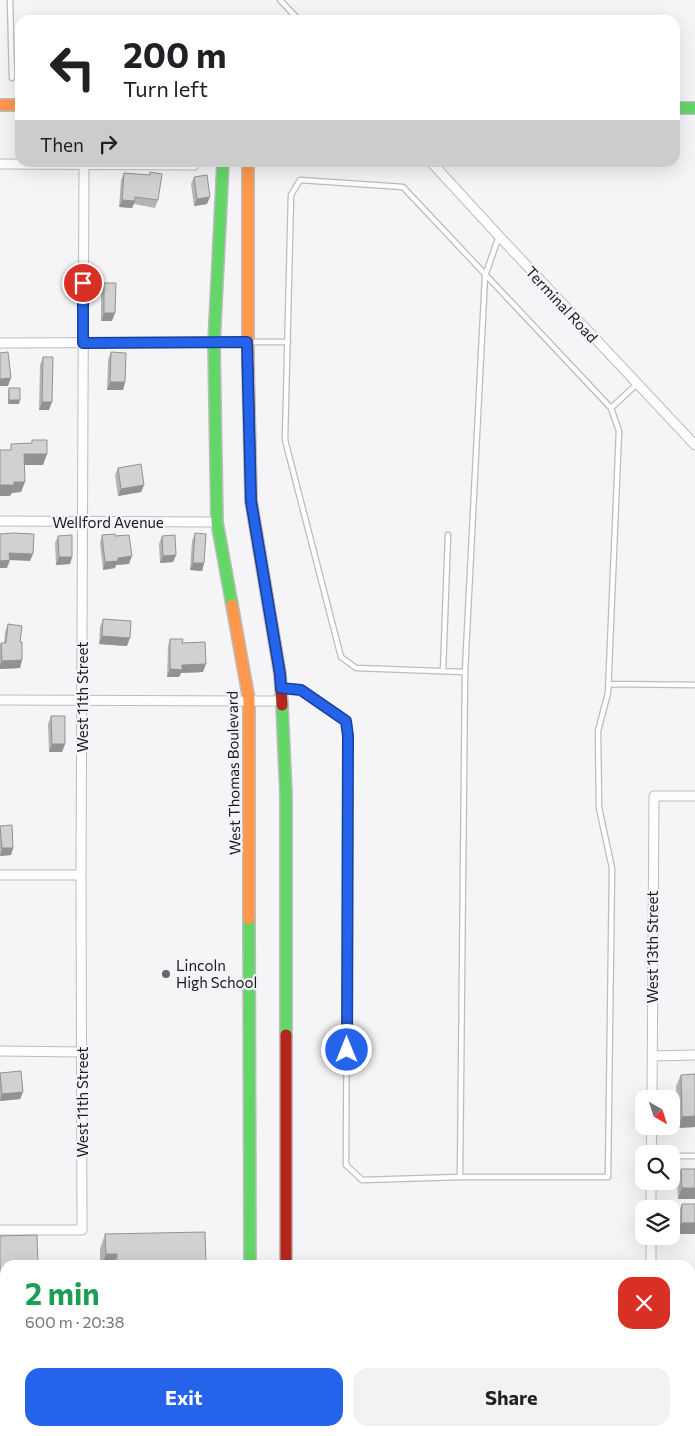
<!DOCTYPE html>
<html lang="en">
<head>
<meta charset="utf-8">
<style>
  :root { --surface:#fff; --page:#f2f2f2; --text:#202124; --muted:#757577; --accent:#2563eb }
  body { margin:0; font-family:Commissioner,sans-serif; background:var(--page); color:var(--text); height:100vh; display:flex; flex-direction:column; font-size:19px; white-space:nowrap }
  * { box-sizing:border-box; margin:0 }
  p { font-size:16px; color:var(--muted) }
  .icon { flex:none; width:28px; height:28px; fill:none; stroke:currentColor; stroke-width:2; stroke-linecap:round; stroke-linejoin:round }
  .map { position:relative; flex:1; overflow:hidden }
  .drawer { position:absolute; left:0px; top:1260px; width:695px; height:176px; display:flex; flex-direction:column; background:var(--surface); border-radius:15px 15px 0 0; box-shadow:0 5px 20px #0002 }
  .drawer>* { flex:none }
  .guide { position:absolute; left:15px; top:15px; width:665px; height:152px; border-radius:15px; box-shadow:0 5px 20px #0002; background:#fff; color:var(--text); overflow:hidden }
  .needle { width:32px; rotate:141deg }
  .tools { position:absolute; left:635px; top:1090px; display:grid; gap:10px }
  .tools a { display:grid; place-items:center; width:45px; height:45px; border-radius:10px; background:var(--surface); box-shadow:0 5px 20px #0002; font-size:25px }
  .pin { position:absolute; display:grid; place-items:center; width:42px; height:42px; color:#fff; margin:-21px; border:2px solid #fff; border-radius:50%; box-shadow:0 1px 5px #0007 }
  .me { position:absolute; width:55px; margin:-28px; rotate:0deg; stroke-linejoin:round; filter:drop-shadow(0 0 4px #0008) }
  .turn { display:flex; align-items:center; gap:18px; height:105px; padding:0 25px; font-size:22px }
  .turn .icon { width:65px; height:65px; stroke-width:2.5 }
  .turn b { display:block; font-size:35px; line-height:42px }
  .then { display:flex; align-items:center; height:48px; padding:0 25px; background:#0003; gap:10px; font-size:19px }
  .round { display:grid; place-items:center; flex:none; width:52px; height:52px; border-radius:15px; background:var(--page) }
  .headline { display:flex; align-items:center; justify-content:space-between; height:85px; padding:0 25px }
  h1 { font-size:30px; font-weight:700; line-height:38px; color:#1e9e55 }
  .button { display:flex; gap:10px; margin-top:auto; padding:10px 25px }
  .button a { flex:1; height:58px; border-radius:15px; background:var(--accent); color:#fff; font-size:20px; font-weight:700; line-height:58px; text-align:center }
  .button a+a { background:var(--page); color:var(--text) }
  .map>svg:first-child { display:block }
</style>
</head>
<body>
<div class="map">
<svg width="695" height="1436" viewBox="0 0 695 1436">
  <rect width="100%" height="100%" fill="#f5f5f7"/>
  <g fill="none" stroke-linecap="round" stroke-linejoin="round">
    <g stroke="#bcbcbe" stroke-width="7">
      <path id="lane" d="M10,0L12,78
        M280,0L299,20
        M249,342H288
        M611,408L637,384
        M443,671L448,535
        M609,684L695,685
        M282,689L301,690L346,721L348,736L346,1165L362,1180L460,1177H608L612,868L599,808L598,731L608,693L619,431L611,408L403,187L300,180L291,195L285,440L341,657L356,668L465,672
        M671,1156H695
        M460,1177L465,672L485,276L499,236"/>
    </g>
    <g stroke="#bcbcbe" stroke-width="11">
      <path id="street" d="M431,162L499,236L695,445
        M0,164L194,165
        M0,343L247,342
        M0,521L217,522
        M0,700L281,701
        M0,875H81
        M0,1051L82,1052
        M652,1056L695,1055
        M652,1099L654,796H695
        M651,1154L652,1126
        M651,1209V1181
        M0,1230H82L81,875L84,164
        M651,1265V1236
        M651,1436V1431"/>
    </g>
    <g stroke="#bcbcbe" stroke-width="14">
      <path id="fast" d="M675,108H695
        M223,162L214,343L217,522L232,605
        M282,705L286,795V1035
        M249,919L250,1265
        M255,1431V1436"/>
    </g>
    <g stroke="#bcbcbe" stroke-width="14">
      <path id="slow" d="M0,105H20
        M248,366V162
        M232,605L249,700V919"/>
    </g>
    <g stroke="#bcbcbe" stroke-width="14">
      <path id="jam" d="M248,366L251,501L280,674L282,705
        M286,1035V1265
        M286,1431V1436"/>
    </g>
    <use href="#lane" stroke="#fefefe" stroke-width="4.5"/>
    <use href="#street" stroke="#fefefe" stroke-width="9"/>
    <use href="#fast" stroke="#63d668" stroke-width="11"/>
    <use href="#slow" stroke="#ff974d" stroke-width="11"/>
    <use href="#jam" stroke="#b3261e" stroke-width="11"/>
  </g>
  <path fill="#b5b4b5" d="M150,172L158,200L155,208L134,204L132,208L119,207L121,180L124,173L149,175Z
    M194,177L207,204L194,206L191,184Z
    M104,283L112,321H101V290Z
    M111,352L125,382L123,390H107L108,360Z
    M43,357L49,410H39L40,365Z
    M9,388L19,404H8V392Z
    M118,468L144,485L141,492L118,496L115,475Z
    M195,533L204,563L202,571L190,570L192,541Z
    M102,535L129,564L116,565L115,568L103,570L100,543Z
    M58,536L72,557L70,564L56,565L55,543Z
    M162,536L176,555L173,562L160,563L159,544Z
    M103,619L127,646L99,644L100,627Z
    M8,624L20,642L22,660L20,668L0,669V645L1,643H4L5,632Z
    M170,639L182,643L203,672L181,673L179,677H167L168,646Z
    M51,716L65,744L62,752H49L48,724Z
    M0,826L13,848L11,855L0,856Z
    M0,1073L23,1092L20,1099L0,1101Z
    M695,1074V1127L678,1128L676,1086L681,1075Z
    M681,1169H695V1199H678L677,1180Z
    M682,1204H695L677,1234V1215Z
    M105,1234L206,1265H100V1249Z
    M0,1236L5,1265V1431L0,1436Z
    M145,1431H219V1436H143Z
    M680,1431H690L695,1436H678Z"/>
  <path fill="#939293" d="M210,197L207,204L194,206L197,199Z
    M122,200L135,201L132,208L119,207Z
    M104,313H115L112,321H101Z
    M11,378L8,386H0V379Z
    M110,382H125L123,390H107Z
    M9,400H20L19,404H8Z
    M42,402H52L49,410H39Z
    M24,454H47L43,465H20Z
    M14,482H25L21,492L12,493L10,496H0V485Z
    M144,485L141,492L118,496L121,489Z
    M9,553L33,554L30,561L10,560L7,568H0V561Z
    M176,555L173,562L160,563L163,556Z
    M132,556L129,564L116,565L115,568L103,570L105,562L118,558Z
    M59,557H72L70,564L56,565Z
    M193,563H204L202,571L190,570Z
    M102,636L130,638L127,646L99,644Z
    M22,660L20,668L0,669V665L2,661Z
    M206,664L203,672L181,673L179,677H167L170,669L182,665Z
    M52,744H65L62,752H49Z
    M2,848H13L11,855L0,856Z
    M23,1092L20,1099L0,1101L2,1094Z
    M695,1116V1127L678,1128L682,1117Z
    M682,1188H695V1199H678Z
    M681,1223H695V1234H677Z
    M106,1254H117L113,1265H102Z
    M0,1277H5L0,1289Z
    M690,1294H695V1305H690Z
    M690,1334H695V1345H690Z
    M690,1404H695V1415L690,1416Z"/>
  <path fill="#d2d1d2" stroke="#939293" d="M150,172L162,174L158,200L135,197V201L122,200L124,173L150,175Z
    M207,175L210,197L197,199L194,177Z
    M104,283H116L115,313H104Z
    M8,352L11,378L0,379V353Z
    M111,352L126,353L125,382H110Z
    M43,357H53L52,402H42Z
    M9,388H20V400H9Z
    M32,440H47V454H24L25,482H14V485H0V450H11V444L32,443Z
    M141,464L144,485L121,489L118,468Z
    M13,533L34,534L33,554L9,553L10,560L0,561V534Z
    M195,533L206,534L204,563H193Z
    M115,534V536L129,535L132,556L118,558V561L105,562L102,535Z
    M72,535V557H59L58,536Z
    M175,535L176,555L163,556L162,536Z
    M103,619L131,621L130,638L102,636Z
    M8,624L22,626L20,642H22V660L2,661L1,643H6Z
    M170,639H183L182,643L205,642L206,664L182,665V670L170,669Z
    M51,716H65V744H52Z
    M12,825L13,848H2L0,826Z
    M21,1071L23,1092L2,1094L0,1073Z
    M695,1074V1116L682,1117L681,1075Z
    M681,1169H695V1188H682Z
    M682,1204H695V1223H681Z
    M205,1232L206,1265H117V1254H106L105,1234Z
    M37,1235L38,1265H5V1295V1277H0V1236Z
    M690,1275H695V1294H690Z
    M0,1315H5V1431H59V1436H0Z
    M690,1315H695V1334H690Z
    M690,1385H695V1404H690Z
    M690,1425H695V1436H682V1431H690Z
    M146,1431H219V1436H146Z"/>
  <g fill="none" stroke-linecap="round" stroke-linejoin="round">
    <g stroke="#184099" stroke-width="12">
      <path id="route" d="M83,283V343L247,342L251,501L280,674L281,688L301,690L346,721L348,736L347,1050"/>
    </g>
    <use href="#route" stroke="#2563eb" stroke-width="9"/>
  </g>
  <circle fill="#676769" stroke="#f4f4f8" stroke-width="2" cx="166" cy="974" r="5"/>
  <g text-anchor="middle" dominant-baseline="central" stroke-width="4.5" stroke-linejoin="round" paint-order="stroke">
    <g font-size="15" fill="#1b1b1d" stroke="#f4f4f8">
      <text transform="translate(562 304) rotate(47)">Terminal Road</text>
      <text x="108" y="522">Wellford Avenue</text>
      <text transform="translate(82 697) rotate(-90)">West 11th Street</text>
      <text transform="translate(233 773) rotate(-91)">West Thomas Boulevard</text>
      <text transform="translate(652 947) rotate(-90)">West 13th Street</text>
      <text transform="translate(82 1102) rotate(-90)">West 11th Street</text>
    </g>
    <g font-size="15" fill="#1b1b1d" stroke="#f4f4f8" text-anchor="start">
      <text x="176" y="965">Lincoln<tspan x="176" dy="17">High School</tspan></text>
    </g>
  </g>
</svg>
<div class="tools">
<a><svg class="needle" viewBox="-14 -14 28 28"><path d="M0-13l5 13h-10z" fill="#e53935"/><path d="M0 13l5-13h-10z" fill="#757577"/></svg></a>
<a><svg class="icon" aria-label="search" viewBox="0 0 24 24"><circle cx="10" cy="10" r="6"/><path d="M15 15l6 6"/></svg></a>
<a><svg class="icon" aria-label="layers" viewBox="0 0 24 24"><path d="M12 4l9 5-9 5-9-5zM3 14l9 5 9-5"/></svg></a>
</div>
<div class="pin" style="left:83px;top:283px;background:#d93025"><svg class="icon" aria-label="arrive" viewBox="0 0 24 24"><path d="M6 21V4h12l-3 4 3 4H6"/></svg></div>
<svg class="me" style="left:347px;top:1050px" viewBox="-20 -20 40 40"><circle r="17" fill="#2563eb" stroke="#fff" stroke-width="3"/><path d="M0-11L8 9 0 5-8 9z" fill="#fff"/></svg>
<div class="guide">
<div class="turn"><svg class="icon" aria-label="left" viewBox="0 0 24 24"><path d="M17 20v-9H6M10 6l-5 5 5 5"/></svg><div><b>200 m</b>Turn left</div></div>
<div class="then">Then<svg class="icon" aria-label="right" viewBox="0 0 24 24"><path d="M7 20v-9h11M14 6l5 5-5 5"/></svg></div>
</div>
<section class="drawer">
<div class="headline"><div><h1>2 min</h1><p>600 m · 20:38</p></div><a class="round" style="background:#d93025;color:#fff"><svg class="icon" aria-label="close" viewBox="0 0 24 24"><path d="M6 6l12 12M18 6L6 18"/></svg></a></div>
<div class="button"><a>Exit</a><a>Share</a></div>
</section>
</div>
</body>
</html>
